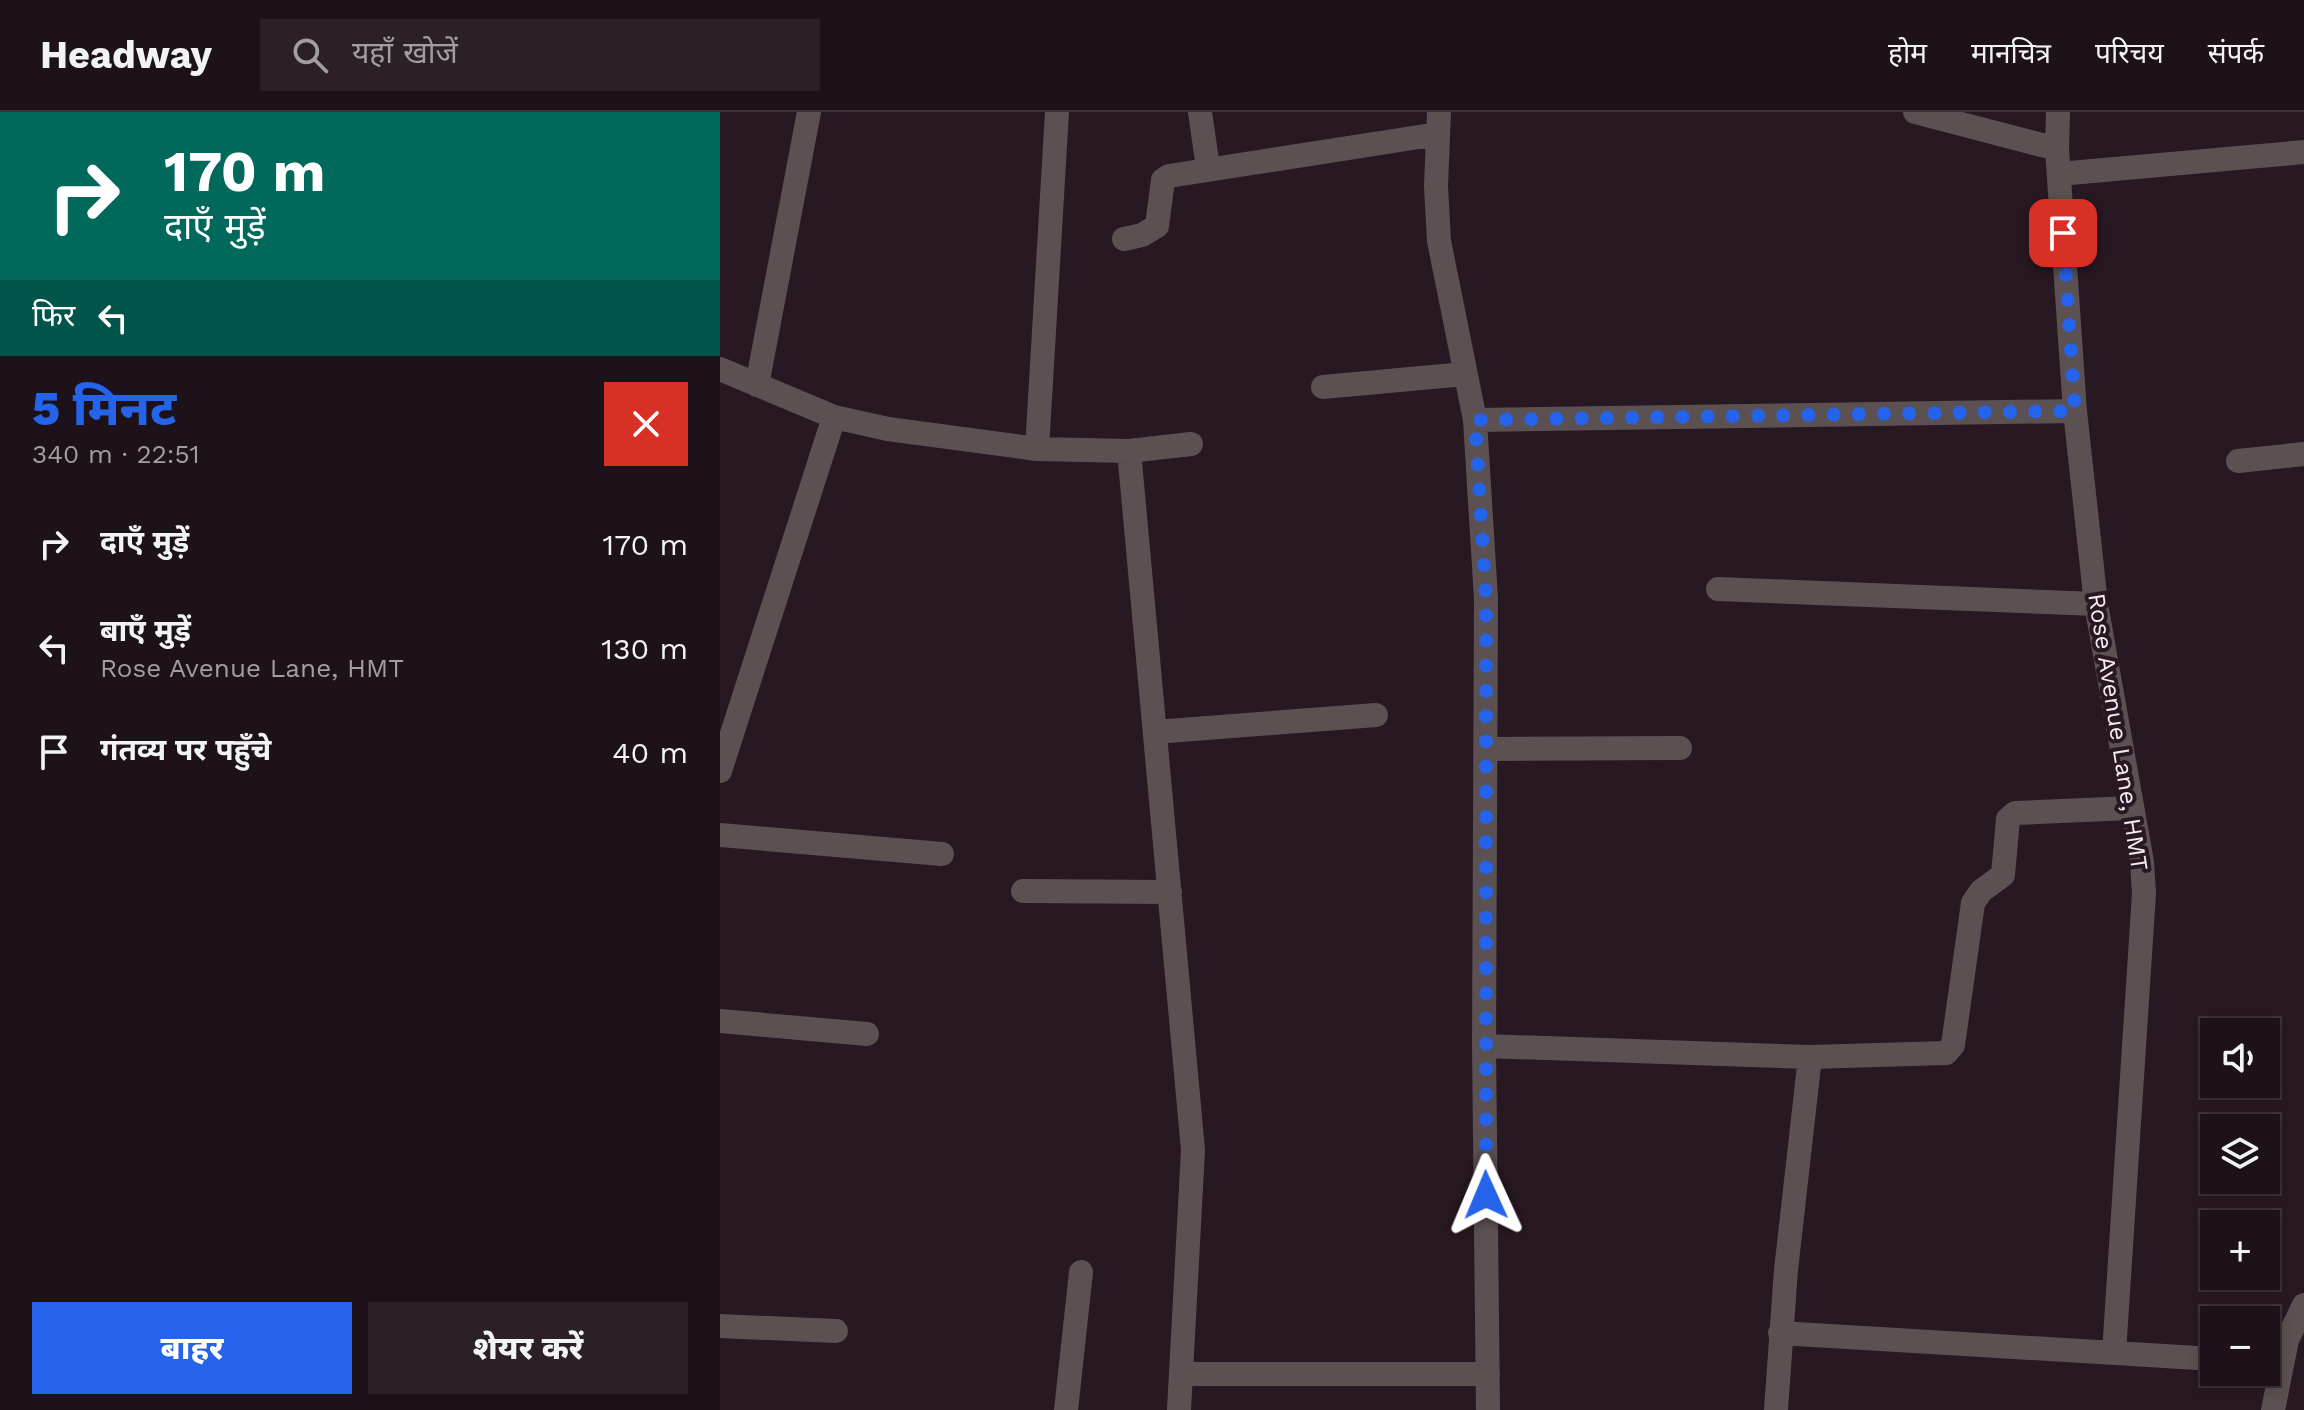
<!DOCTYPE html>
<html lang="hi">
<head>
<meta charset="utf-8">
<style>
  :root { --surface:#1e121a; --page:#2b2027; --text:#f1f3f6; --muted:#a19ea2; --line:#3c3239; --accent:#2563eb }
  body { margin:0; font-family:"Work Sans","Noto Sans Devanagari",sans-serif; background:var(--page); color:var(--text); height:100vh; display:flex; flex-direction:column; font-size:30px; white-space:nowrap }
  * { box-sizing:border-box; margin:0 }
  p { font-size:26px; color:var(--muted) }
  .icon { flex:none; width:44px; height:44px; fill:none; stroke:currentColor; stroke-width:2; stroke-linecap:round; stroke-linejoin:round }
  .map { position:relative; flex:1; overflow:hidden }
  .details { display:flex; flex-direction:column; background:var(--surface); width:720px }
  .details>* { flex:none }
  .guide { background:#00695c; color:#fff; overflow:hidden }
  .controls { position:absolute; left:1480px; top:906px; display:grid; gap:16px }
  .controls a { display:grid; place-items:center; width:80px; height:80px; border-radius:0px; background:var(--surface); box-shadow:0 4px 12px #0003,0 0 0 2px var(--line); font-size:40px }
  .pin { position:absolute; display:grid; place-items:center; width:68px; height:68px; color:#fff; margin:-34px; border-radius:16px; box-shadow:0 4px 12px #0006 }
  .me { position:absolute; width:88px; margin:-44px; rotate:359deg; stroke-linejoin:round; filter:drop-shadow(0 0 6px #0008) }
  .turn { display:flex; align-items:center; gap:28px; height:168px; padding:0 32px; font-size:36px }
  .turn .icon { width:104px; height:104px; stroke-width:2.5 }
  .turn b { display:block; font-size:56px; line-height:68px }
  .then { display:flex; align-items:center; height:76px; padding:0 32px; background:#0003; gap:16px; font-size:30px }
  .round { display:grid; place-items:center; flex:none; width:84px; height:84px; border-radius:0px; background:var(--page) }
  .overview { display:flex; align-items:center; justify-content:space-between; height:136px; padding:0 32px }
  h1 { font-size:48px; font-weight:800; line-height:60px; color:var(--accent) }
  .action { display:flex; gap:16px; margin-top:auto; padding:16px 32px }
  .action a { flex:1; height:92px; border-radius:0px; background:var(--accent); color:#fff; font-size:32px; font-weight:800; line-height:92px; text-align:center }
  .action a+a { background:var(--page); color:var(--text) }
  ul { padding:0; list-style:none }
  li { display:flex; align-items:center; gap:24px; height:104px; padding:0 32px }
  li div { flex:1 }
  li b { display:block; font-size:30px }
  li em { font-style:normal }
  header { display:flex; align-items:center; gap:48px; box-sizing:border-box; height:112px; padding:0 40px; background:var(--surface); border-bottom:2px solid var(--line) }
  header strong { font-size:38px }
  nav { display:flex; gap:44px; margin-inline-start:auto; font-size:28px }
  .search { width:560px; height:72px; background:var(--page); display:flex; align-items:center; gap:20px; box-sizing:border-box; padding:0 28px; border-radius:0px; color:var(--muted); font-size:30px }
  main { display:flex; flex:1; min-height:0 }
  .map>svg:first-child { display:block }
</style>
</head>
<body>
<header>
<strong>Headway</strong>
<div class="search"><svg class="icon" aria-label="search" viewBox="0 0 24 24"><circle cx="10" cy="10" r="6"/><path d="M15 15l6 6"/></svg>यहाँ खोजें</div>
<nav><a>होम</a><a>मानचित्र</a><a>परिचय</a><a>संपर्क</a></nav>
</header>
<main>
<section class="details">
<div class="guide">
<div class="turn"><svg class="icon" aria-label="right" viewBox="0 0 24 24"><path d="M7 20v-9h11M14 6l5 5-5 5"/></svg><div><b>170 m</b>दाएँ मुड़ें</div></div>
<div class="then">फिर<svg class="icon" aria-label="left" viewBox="0 0 24 24"><path d="M17 20v-9H6M10 6l-5 5 5 5"/></svg></div>
</div>
<div class="overview"><div><h1>5 मिनट</h1><p>340 m · 22:51</p></div><a class="round" style="background:#d93025;color:#fff"><svg class="icon" aria-label="close" viewBox="0 0 24 24"><path d="M6 6l12 12M18 6L6 18"/></svg></a></div>
<ul>
<li><svg class="icon" aria-label="right" viewBox="0 0 24 24"><path d="M7 20v-9h11M14 6l5 5-5 5"/></svg><div><b>दाएँ मुड़ें</b></div><em>170 m</em></li>
<li><svg class="icon" aria-label="left" viewBox="0 0 24 24"><path d="M17 20v-9H6M10 6l-5 5 5 5"/></svg><div><b>बाएँ मुड़ें</b><p>Rose Avenue Lane, HMT</p></div><em>130 m</em></li>
<li><svg class="icon" aria-label="arrive" viewBox="0 0 24 24"><path d="M6 21V4h12l-3 4 3 4H6"/></svg><div><b>गंतव्य पर पहुँचे</b></div><em>40 m</em></li>
</ul>
<div class="action"><a>बाहर</a><a>शेयर करें</a></div>
</section>
<div class="map">
<svg width="1584" height="1298" viewBox="0 0 1584 1298">
  <rect width="100%" height="100%" fill="#281822"/>
  <g fill="none" stroke-linecap="round" stroke-linejoin="round">
    <path stroke="#5b5153" stroke-width="24" d="M480,0L488,56
      M719,0L716,74L719,129L755,308L766,487L764,934L768,1298
      M1195,0L1337,37
      M1338,0L1337,37L1355,299L1376,492L1422,750L1424,781L1394,1241
      M1339,62L1584,40
      M404,127L422,123L437,114L443,68L449,64L718,22
      M0,257L114,305L168,317L317,337L409,339L471,332
      M37,273L89,0
      M603,275L745,262
      M755,308L1355,299
      M317,337L337,0
      M409,339L473,1038L459,1298
      M1518,349L1584,342
      M998,477L1376,492
      M435,620L656,603
      M766,637L960,636
      M0,659L114,305
      M0,723L222,742
      M303,779L450,780
      M0,909L147,922
      M764,934L1090,945L1226,941L1233,933L1253,791L1261,779L1283,763L1288,707L1295,701L1411,696
      M0,1214L116,1219
      M1060,1221L1494,1247
      M461,1262H768
      M346,1298L361,1160
      M1056,1298L1066,1158L1090,945
      M1553,1298L1567,1228L1584,1193"/>
  </g>
  <g fill="none" stroke-linecap="round" stroke-linejoin="round">
    <path stroke="#2563eb" stroke-width="14" stroke-dasharray="0 25.2" d="M766,1083V487L755,308L1355,299L1343,121"/>
  </g>
  <g text-anchor="middle" dominant-baseline="central" stroke-width="8" stroke-linejoin="round" paint-order="stroke">
    <g font-size="24" fill="#f7ebf2" stroke="#281822">
      <text transform="translate(1398 620) rotate(81)">Rose Avenue Lane, HMT</text>
    </g>
  </g>
</svg>
<div class="controls">
<a><svg class="icon" aria-label="sound" viewBox="0 0 24 24"><path d="M4 9h4l5-4v14l-5-4H4zM17 9q2 3 0 6"/></svg></a>
<a><svg class="icon" aria-label="layers" viewBox="0 0 24 24"><path d="M12 4l9 5-9 5-9-5zM3 14l9 5 9-5"/></svg></a>
<a>+</a>
<a>−</a>
</div>
<div class="pin" style="left:1343px;top:121px;background:#d93025"><svg class="icon" aria-label="arrive" viewBox="0 0 24 24"><path d="M6 21V4h12l-3 4 3 4H6"/></svg></div>
<svg class="me" style="left:766px;top:1083px" viewBox="-20 -20 40 40"><path d="M0-17L14 15 0 8-14 15z" fill="#2563eb" stroke="#fff" stroke-width="4"/></svg>
</div>
</main>
</body>
</html>
